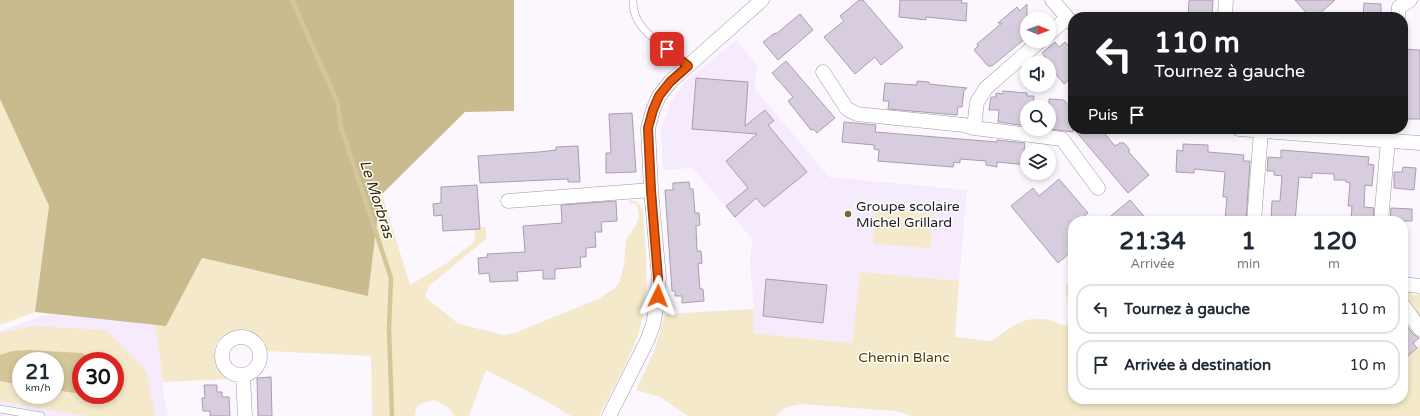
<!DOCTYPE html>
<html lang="fr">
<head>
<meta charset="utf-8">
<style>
  :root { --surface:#fff; --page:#f2f2f3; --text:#1f2937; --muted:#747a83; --line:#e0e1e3 }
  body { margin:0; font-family:"Varela Round",sans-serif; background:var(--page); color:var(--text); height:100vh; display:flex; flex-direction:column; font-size:15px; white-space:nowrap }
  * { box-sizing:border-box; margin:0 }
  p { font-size:13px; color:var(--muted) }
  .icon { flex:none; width:22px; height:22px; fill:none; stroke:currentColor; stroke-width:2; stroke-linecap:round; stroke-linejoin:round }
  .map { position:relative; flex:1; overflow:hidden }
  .side { position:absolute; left:1068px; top:216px; width:340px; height:188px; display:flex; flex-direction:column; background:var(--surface); border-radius:16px; box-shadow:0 2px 6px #0003 }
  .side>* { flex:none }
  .guide { position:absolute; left:1068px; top:12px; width:340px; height:122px; border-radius:16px; box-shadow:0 2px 6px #0003; background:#202124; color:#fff; overflow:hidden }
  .needle { width:26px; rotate:91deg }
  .fabs { position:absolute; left:1020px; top:12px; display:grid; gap:8px }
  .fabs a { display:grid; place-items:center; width:36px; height:36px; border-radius:50%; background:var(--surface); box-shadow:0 2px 6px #0003; font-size:20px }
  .speed { position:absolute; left:12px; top:352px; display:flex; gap:8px; font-size:20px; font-weight:700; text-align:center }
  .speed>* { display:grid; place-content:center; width:52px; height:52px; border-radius:50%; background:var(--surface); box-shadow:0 2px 6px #0003; line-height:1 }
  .speed small { font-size:10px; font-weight:400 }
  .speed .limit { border:6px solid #d22; background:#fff; color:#111 }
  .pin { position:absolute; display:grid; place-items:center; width:34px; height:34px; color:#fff; margin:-17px; border-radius:8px; box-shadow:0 2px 6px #0006 }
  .me { position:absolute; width:44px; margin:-22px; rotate:2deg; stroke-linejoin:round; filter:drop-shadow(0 0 3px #0008) }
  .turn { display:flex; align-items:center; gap:14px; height:84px; padding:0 20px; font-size:18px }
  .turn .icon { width:52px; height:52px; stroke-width:2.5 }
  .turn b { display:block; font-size:28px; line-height:34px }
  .then { display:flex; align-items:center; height:38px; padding:0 20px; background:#0003; gap:8px; font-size:15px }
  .eta { display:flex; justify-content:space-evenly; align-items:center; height:68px; text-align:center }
  .eta b { font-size:24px; font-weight:700; line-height:28px }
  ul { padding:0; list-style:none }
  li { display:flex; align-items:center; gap:12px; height:50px; margin:0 8px 6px; padding:0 12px; border:2px solid var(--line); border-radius:16px }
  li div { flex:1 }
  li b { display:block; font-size:15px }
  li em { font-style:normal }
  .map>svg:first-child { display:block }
</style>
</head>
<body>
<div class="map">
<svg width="1420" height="416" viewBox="0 0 1420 416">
  <rect width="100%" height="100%" fill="#fcf7fe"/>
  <path fill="#f6eafd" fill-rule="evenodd" d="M736,40L757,65L755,89L829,177L967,190L959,281L860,273L852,343L753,333L754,309L750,263L752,239L693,168L663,170L661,130L672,100L685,82Z
    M48,314L155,324L163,382L162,383L168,416H0V331ZM21,361H55V395H21ZM81,361H115V395H81Z"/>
  <path fill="#f4eacb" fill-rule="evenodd" d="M0,99L49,206L35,312L0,325Z
    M382,194L410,285L447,263L473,243L475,238L474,229L486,227V239L429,286L425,297L459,324L504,335L515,333L600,298L615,288L619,283L624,265L626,241L628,236L635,227L639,217L637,204L629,203V200L638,202L643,211C645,248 651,287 641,324C634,353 613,388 599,416H571L546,401L486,370L469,416H454L449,408L434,400L422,403L416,408L415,416H372L371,356L266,351C258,315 205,329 216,363C219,371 223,375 230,379L163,382L155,324L166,325L202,258L368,296L380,196Z
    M876,209L933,214L930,248L873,244Z
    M860,272L959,281L955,337L992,341C1007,329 1021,317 1042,319C1050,319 1058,324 1066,326L1073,309C1067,297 1060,287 1073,276V399H1348L1349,400L1362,401L1365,399H1403L1404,359L1420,345V416H912L895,411L801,404C790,406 783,407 776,416H688L660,397L636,390L655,349L665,314L754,309L753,333L852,343Z
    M1408,290L1413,295H1420V318C1413,310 1400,300 1408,290Z
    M32,326L106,330L147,372L155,416H88L0,401V333ZM21,361H55V395H21ZM81,361H115V395H81Z"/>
  <path fill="#cabb8e" d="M0,0H514V111L465,112L380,196L368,296L202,258L166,326L35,312L49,206L0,99Z"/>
  <path fill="#d4c698" d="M30,350L81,353L90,357L92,361H81V394L55,390V361H21V385L0,381V355L12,351Z"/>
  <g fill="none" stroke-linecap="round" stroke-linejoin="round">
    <path stroke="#d4c698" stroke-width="4.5" d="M292,0L337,101L341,127L391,278L389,329L392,416"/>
  </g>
  <path fill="#d8cdde" stroke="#a89eae" d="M859,0H863L903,47L881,65L875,57L855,74L824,37L844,21L840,16Z
    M900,0H962L961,3H967L966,21L926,17V20L899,17Z
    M1191,0H1213L1212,15H1208V17H1188L1189,1Z
    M1295,0H1335L1316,17H1310Z
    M1364,3L1381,4V17H1363Z
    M1027,4V37L992,66H988L974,50L978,46L977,44L1002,23H998L1017,7L1020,11Z
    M800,14L813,30L778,60L763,42L775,33L776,34Z
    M1055,42L1059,47L1065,42L1073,51V77L1064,84L1049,66V63H1046V58L1042,53Z
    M1404,49L1420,50V119H1405L1406,113L1403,112Z
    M786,61L835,118L817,133L813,129L811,130L788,101L793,97L772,73Z
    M696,78L748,82L745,126L765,110L774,121L768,125L807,172L764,207L756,198L735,217L726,206L748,188L726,161L757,134L692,129Z
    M917,81L929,82V84L967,88L964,90L962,107H958L957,115L888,109L889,101H883L885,83L917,85Z
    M1003,91L1027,93V96H1034L1033,107H1027V126L998,122L999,110H989L991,97H996V93L1003,94Z
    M1049,99L1064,100L1069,106H1073V132L1049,129Z
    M632,113L636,172L606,173V153H611L609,114Z
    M844,122L876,125L875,132L997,142V140L1025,143L1024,151H1027V165L997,162V167L986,165V161L960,159V163L954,162L953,167L878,161L879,150L874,149V145L842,142Z
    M1074,129H1101L1115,146L1120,143H1124L1130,150L1128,151L1149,175L1128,193Z
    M1183,144L1208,145V152L1244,155L1243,161H1250L1246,221H1225L1227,197H1223L1225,172L1194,169V173L1176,172L1177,150L1183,151Z
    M578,146L580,182H568V179L480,183L478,156L539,152L556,150V147Z
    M1281,150L1369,157L1368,164L1374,165L1372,186L1365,185L1364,207L1374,208L1373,221H1351L1352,206H1348L1350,183L1346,182V180H1334V174L1312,173V178L1299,177L1295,221H1271L1272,201H1280L1282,176L1274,175V171H1267L1268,157L1281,158Z
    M1403,167L1416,168L1414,190L1394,188V172H1402Z
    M1059,179L1088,213L1078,221H1073V225L1068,229L1073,236V250L1058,263L1011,206L1033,188L1039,196Z
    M689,182L690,189H693L695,213H699L700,225L696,226L697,251H701L702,263L698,264L699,276L700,289H703L704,301L682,303V296H675V291H672L665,190H673V183Z
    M477,185L480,229L443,231L442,215L434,216L433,204L441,203V187Z
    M1130,200L1148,221H1105Z
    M616,201L617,221L601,222L602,232H595L596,247L586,248V257H580L581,267L555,269V279H543V270L517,272L518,281H511L490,282L489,273L479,274L478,258L488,257L487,254L525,252L523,226L562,223L561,205Z
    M1391,208L1412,209V221H1390Z
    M766,279L827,285L823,323L763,316Z
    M1403,321L1413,334L1419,338L1413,343L1417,348L1403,360Z
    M271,377L272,416H258L257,378Z
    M204,385H217V392H222V397H229L230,416H210V411H203L202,398H205Z"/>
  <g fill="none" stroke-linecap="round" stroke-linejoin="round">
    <g stroke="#a197a7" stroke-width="8">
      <path id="lane" d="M633,0C633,7 634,14 638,21C647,37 674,54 688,66
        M0,409L41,416"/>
    </g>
    <g stroke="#a197a7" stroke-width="15">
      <path id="street" d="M1052,0L1073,24
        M1225,17L1226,0
        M1398,17L1399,7L1410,0
        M1049,34L1067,18
        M823,72L847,109L857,114L964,125L974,128L1062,139L1098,188
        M974,128L977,102L986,88L1040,41
        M1239,129L1420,143
        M508,201L651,190
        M1254,221L1261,131
        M1381,221L1389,129
        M1403,284L1419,286L1420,287
        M1403,305L1420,329
        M222 356a19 19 0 1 1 38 0a19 19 0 1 1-38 0Z
        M243,376L245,416
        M609,416L647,341L653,325L656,309L659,278L651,190L648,128L653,110L659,96L670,82L762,0"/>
    </g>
    <use href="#lane" stroke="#fff" stroke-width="7"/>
    <use href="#street" stroke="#fff" stroke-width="14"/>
  </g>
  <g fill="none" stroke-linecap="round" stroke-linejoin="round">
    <g stroke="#983908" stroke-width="10">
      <path id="route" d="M658,296V278L651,190L648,128L653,110L659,96L670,82L688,66L667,49"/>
    </g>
    <use href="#route" stroke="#ea580c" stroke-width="7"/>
  </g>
  <circle fill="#786835" stroke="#fff" stroke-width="1.5" cx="848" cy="214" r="4"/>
  <g text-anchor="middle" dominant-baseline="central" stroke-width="3" stroke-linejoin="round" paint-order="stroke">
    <g font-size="14" fill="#201c22" stroke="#fff" text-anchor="start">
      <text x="856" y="206">Groupe scolaire<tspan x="856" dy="16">Michel Grillard</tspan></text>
    </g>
    <g font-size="14" fill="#4e3e03" stroke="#fff">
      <text x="904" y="357">Chemin Blanc</text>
    </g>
    <g font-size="15" font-style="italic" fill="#382d06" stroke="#fff">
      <text transform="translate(377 199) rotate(72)">Le Morbras</text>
    </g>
  </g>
</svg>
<div class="fabs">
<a><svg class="needle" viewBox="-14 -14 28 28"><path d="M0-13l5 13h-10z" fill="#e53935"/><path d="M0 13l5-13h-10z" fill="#747a83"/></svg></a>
<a><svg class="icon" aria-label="sound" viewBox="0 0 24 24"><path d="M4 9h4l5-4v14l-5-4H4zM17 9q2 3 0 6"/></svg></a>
<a><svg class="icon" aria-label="search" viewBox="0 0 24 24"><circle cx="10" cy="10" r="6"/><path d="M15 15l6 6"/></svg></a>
<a><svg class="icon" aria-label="layers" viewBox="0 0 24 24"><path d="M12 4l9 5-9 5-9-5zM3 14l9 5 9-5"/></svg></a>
</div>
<div class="speed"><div>21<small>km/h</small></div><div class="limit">30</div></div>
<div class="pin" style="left:667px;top:49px;background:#d93025"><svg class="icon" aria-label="arrive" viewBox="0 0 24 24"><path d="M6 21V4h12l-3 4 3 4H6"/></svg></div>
<svg class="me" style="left:658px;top:296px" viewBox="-20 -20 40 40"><path d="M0-17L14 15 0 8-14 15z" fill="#ea580c" stroke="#fff" stroke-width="4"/></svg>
<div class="guide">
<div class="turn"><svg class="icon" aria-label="left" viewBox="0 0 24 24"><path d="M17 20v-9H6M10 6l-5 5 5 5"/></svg><div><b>110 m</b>Tournez à gauche</div></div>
<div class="then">Puis<svg class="icon" aria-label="arrive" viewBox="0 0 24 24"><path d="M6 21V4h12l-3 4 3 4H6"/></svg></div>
</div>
<section class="side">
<div class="eta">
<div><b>21:34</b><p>Arrivée</p></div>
<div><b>1</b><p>min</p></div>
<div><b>120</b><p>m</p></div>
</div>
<ul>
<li><svg class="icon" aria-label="left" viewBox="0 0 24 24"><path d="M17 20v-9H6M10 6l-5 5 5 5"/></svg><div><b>Tournez à gauche</b></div><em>110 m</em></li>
<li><svg class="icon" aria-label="arrive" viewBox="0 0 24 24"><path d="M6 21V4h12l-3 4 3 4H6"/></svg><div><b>Arrivée à destination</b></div><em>10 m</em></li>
</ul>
</section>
</div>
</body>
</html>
